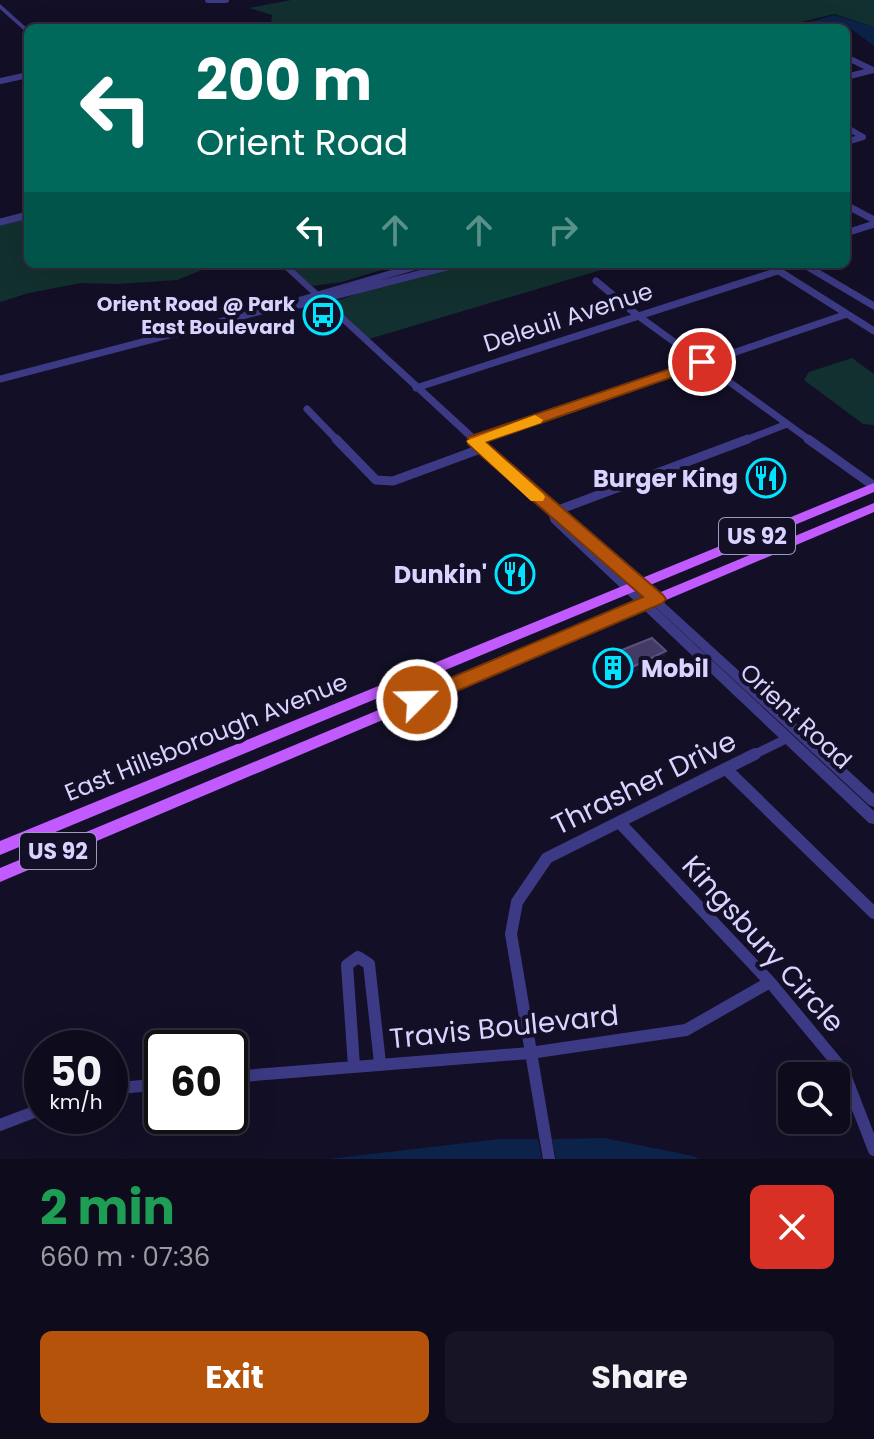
<!DOCTYPE html>
<html lang="en">
<head>
<meta charset="utf-8">
<style>
  :root { --surface:#0e0b1c; --page:#171425; --text:#f1f3f6; --muted:#9b9ba3; --line:#2e2b3b; --accent:#b45309 }
  body { margin:0; font-family:Poppins,sans-serif; background:var(--page); color:var(--text); height:100vh; display:flex; flex-direction:column; font-size:30px; white-space:nowrap }
  * { box-sizing:border-box; margin:0 }
  p { font-size:26px; color:var(--muted) }
  .icon { flex:none; width:44px; height:44px; fill:none; stroke:currentColor; stroke-width:2; stroke-linecap:round; stroke-linejoin:round }
  .map { position:relative; height:1159px; overflow:hidden }
  .side { display:flex; flex-direction:column; background:var(--surface); flex:1 }
  .side>* { flex:none }
  .guide { position:absolute; left:24px; top:24px; width:826px; height:244px; border-radius:12px; box-shadow:0 8px 32px #0002,0 0 0 2px var(--line); background:#00695c; color:#fff; overflow:hidden }
  .buttons { position:absolute; left:778px; top:1062px; display:grid; gap:16px }
  .buttons a { display:grid; place-items:center; width:72px; height:72px; border-radius:12px; background:var(--surface); box-shadow:0 8px 32px #0002,0 0 0 2px var(--line); font-size:40px }
  .speed { position:absolute; left:24px; top:1030px; display:flex; gap:16px; font-size:40px; font-weight:700; text-align:center }
  .speed>* { display:grid; place-content:center; width:104px; height:104px; border-radius:50%; background:var(--surface); box-shadow:0 8px 32px #0002,0 0 0 2px var(--line); line-height:1 }
  .speed small { font-size:20px; font-weight:400 }
  .speed .limit { border:4px solid #111; border-radius:12px; background:#fff; color:#111 }
  .pin { position:absolute; display:grid; place-items:center; width:68px; height:68px; color:#fff; margin:-34px; border:4px solid #fff; border-radius:50%; box-shadow:0 2px 8px #0007 }
  .me { position:absolute; width:88px; margin:-44px; rotate:67deg; stroke-linejoin:round; filter:drop-shadow(0 0 6px #0008) }
  .turn { display:flex; align-items:center; gap:28px; height:168px; padding:0 40px; font-size:36px }
  .turn .icon { width:104px; height:104px; stroke-width:2.5 }
  .turn b { display:block; font-size:56px; line-height:68px }
  .lanes { display:flex; align-items:center; height:76px; padding:0 40px; background:#0003; justify-content:center; gap:40px; direction:ltr }
  .lanes .off { opacity:.35 }
  .round { display:grid; place-items:center; flex:none; width:84px; height:84px; border-radius:12px; background:var(--page) }
  .overview { display:flex; align-items:center; justify-content:space-between; height:136px; padding:0 40px }
  h1 { font-size:48px; font-weight:700; line-height:60px; color:#1e9e55 }
  .button { display:flex; gap:16px; margin-top:auto; padding:16px 40px }
  .button a { flex:1; height:92px; border-radius:12px; background:var(--accent); color:#fff; font-size:32px; font-weight:700; line-height:92px; text-align:center }
  .button a+a { background:var(--page); color:var(--text) }
  .map>svg:first-child { display:block }
</style>
</head>
<body>
<div class="map">
<svg width="874" height="1159" viewBox="0 0 874 1159">
  <rect width="100%" height="100%" fill="#130f26"/>
  <path fill="#12302f" d="M291,0H874V27L834,14L777,28H274L271,24L272,15L249,8Z
    M28,217V264H217L177,280L117,284L81,283L29,293L0,302V224Z
    M287,264H401L342,282L312,286Z
    M521,264H621L369,339L330,303C371,289 415,272 458,268C480,267 500,267 521,264Z
    M852,358L874,374V425L863,424L804,380L809,372Z"/>
  <path fill="#0c2248" d="M834,15L874,27V46L851,29L797,26Z
    M604,1138L693,1156L699,1159H556L552,1139Z
    M500,1139H538L542,1159H328Z"/>
  <g fill="none" stroke-linecap="round" stroke-linejoin="round">
    <path stroke="#3d3a85" stroke-width="6" d="M208,0H226
      M846,57L873,70
      M846,77L873,70
      M0,81L28,75
      M846,127L863,137
      M846,142L863,137"/>
    <path stroke="#3d3a85" stroke-width="7" d="M846,205L874,220
      M0,222L28,215
      M846,233L874,224
      M768,264L874,331
      M803,264L874,306
      M596,281L637,315L811,441
      M287,304L424,264
      M0,379L284,305H299L458,264
      M416,388L778,271
      M307,409L338,441
      M475,441L847,314
      M743,441L787,424"/>
    <path stroke="#3d3a85" stroke-width="9" d="M336,439L376,480L393,481L483,448
      M808,439L874,486
      M474,441L481,439
      M553,512L748,439
      M751,756L788,738"/>
    <path stroke="#3d3a85" stroke-width="12" d="M726,769L874,913
      M620,823L770,982L843,1070L874,1150
      M354,1066L347,965L358,957L369,964L380,1063
      M230,1077L530,1053L686,1030L770,982
      M110,1089L162,1084
      M0,1125L42,1109
      M549,1159L511,934L517,902L547,858L755,754"/>
    <path fill="#3d3a85" fill-rule="evenodd" d="M0,4L28,29V34L0,9Z
      M279,264H288L557,510L568,515L874,794V807L869,805L570,528L874,811V824L869,823L551,522L548,513Z"/>
    <path fill="#c25bff" fill-rule="evenodd" d="M874,483V492L0,855V841Z
      M874,503V512L0,882V868Z"/>
  </g>
  <path fill="#312854" d="M604,657H665L625,676L623,673L616,676L603,663Z"/>
  <path fill="#1d163a" d="M666,651L665,657L625,676L626,670Z
    M623,667V673L616,676L617,670Z"/>
  <path fill="#433a66" stroke="#5a527e" stroke-width="2" d="M652,638L666,651L626,670L623,667L617,670L604,657Z"/>
  <path fill="#b45309" stroke="#753606" stroke-width="2" d="M702,358L710,362L707,365L486,442L663,595L666,599L663,603L424,705H410L407,700L410,695L643,597L468,444V437Z"/>
  <path fill="#f59e0b" d="M535,415L543,420L541,423L485,442L543,494L545,497L543,501H531L466,441Z"/>
  <defs>
    <g id="bus-ring" transform="scale(2)"><circle r="9.5" fill="#130f26" stroke="#00e5ff" stroke-width="1.5"/><path d="M-5-6H5V4H4V6H2V4H-2V6H-4V4H-5ZM-3.5-4V0h7V-4ZM-3.5 1.2v1.5H-2V1.2ZM2 1.2v1.5H3.5V1.2Z" fill="#00e5ff"/></g>
    <g id="restaurant-ring" transform="scale(2)"><circle r="9.5" fill="#130f26" stroke="#00e5ff" stroke-width="1.5"/><path d="M-5-6h1v4h1v-4h1v4h1v-4h1v5L-1.5 .5V6h-2V.5L-5-1ZM5-6V6H3V1.5H1.5Q1.5-4 5-6Z" fill="#00e5ff"/></g>
    <g id="building-ring" transform="scale(2)"><circle r="9.5" fill="#130f26" stroke="#00e5ff" stroke-width="1.5"/><path d="M-4-6H4V6H1V3H-1V6H-4ZM-2.5-4.3h1.7v1.8h-1.7ZM.8-4.3h1.7v1.8H.8ZM-2.5-1h1.7V.8h-1.7ZM.8-1h1.7V.8H.8Z" fill="#00e5ff"/></g>
  </defs>
  <g fill-rule="evenodd">
    <use href="#bus-ring" x="323" y="315"/>
    <use href="#restaurant-ring" x="766" y="478"/>
    <use href="#restaurant-ring" x="515" y="574"/>
    <use href="#building-ring" x="613" y="668"/>
  </g>
  <g text-anchor="middle" dominant-baseline="central" stroke-width="8" stroke-linejoin="round" paint-order="stroke">
    <g font-size="20" font-weight="bold" fill="#d9d4ff" stroke="#130f26" text-anchor="end">
      <text x="295" y="304">Orient Road @ Park<tspan x="295" dy="23">East Boulevard</tspan></text>
    </g>
    <g fill="#130f26" stroke="#9e99be" stroke-width="2">
      <rect x="719" y="518" width="76" height="36" rx="6"/>
      <rect x="20" y="833" width="76" height="36" rx="6"/>
    </g>
    <g font-size="22" font-weight="bold" fill="#d9d4ff">
      <text x="757" y="536">US 92</text>
      <text x="58" y="851">US 92</text>
    </g>
    <g font-size="24" fill="#d9d4ff" stroke="#130f26">
      <text transform="translate(568 317) rotate(-18)">Deleuil Avenue</text>
      <text transform="translate(796 716) rotate(43)">Orient Road</text>
      <text transform="translate(206 737) rotate(-22)">East Hillsborough Avenue</text>
    </g>
    <g font-size="24" font-weight="bold" fill="#d9d4ff" stroke="#130f26" text-anchor="end">
      <text x="738" y="478">Burger King</text>
      <text x="487" y="574">Dunkin'</text>
      <text x="641" y="668" text-anchor="start">Mobil</text>
    </g>
    <g font-size="28" fill="#d9d4ff" stroke="#130f26">
      <text transform="translate(644 783) rotate(-26)">Thrasher Drive</text>
      <text transform="translate(763 944) rotate(48)">Kingsbury Circle</text>
      <text transform="translate(504 1027) rotate(-6)">Travis Boulevard</text>
    </g>
  </g>
</svg>
<div class="buttons">
<a><svg class="icon" aria-label="search" viewBox="0 0 24 24"><circle cx="10" cy="10" r="6"/><path d="M15 15l6 6"/></svg></a>
</div>
<div class="speed"><div>50<small>km/h</small></div><div class="limit">60</div></div>
<div class="pin" style="left:702px;top:362px;background:#d93025"><svg class="icon" aria-label="arrive" viewBox="0 0 24 24"><path d="M6 21V4h12l-3 4 3 4H6"/></svg></div>
<svg class="me" style="left:417px;top:700px" viewBox="-20 -20 40 40"><circle r="17" fill="#b45309" stroke="#fff" stroke-width="3"/><path d="M0-11L8 9 0 5-8 9z" fill="#fff"/></svg>
<div class="guide">
<div class="turn"><svg class="icon" aria-label="left" viewBox="0 0 24 24"><path d="M17 20v-9H6M10 6l-5 5 5 5"/></svg><div><b>200 m</b>Orient Road</div></div>
<div class="lanes"><svg class="icon" aria-label="left" viewBox="0 0 24 24"><path d="M17 20v-9H6M10 6l-5 5 5 5"/></svg><svg class="icon off" aria-label="ahead" viewBox="0 0 24 24"><path d="M12 20V5M6 11l6-6 6 6"/></svg><svg class="icon off" aria-label="ahead" viewBox="0 0 24 24"><path d="M12 20V5M6 11l6-6 6 6"/></svg><svg class="icon off" aria-label="right" viewBox="0 0 24 24"><path d="M7 20v-9h11M14 6l5 5-5 5"/></svg></div>
</div>
</div>
<section class="side">
<div class="overview"><div><h1>2 min</h1><p>660 m · 07:36</p></div><a class="round" style="background:#d93025;color:#fff"><svg class="icon" aria-label="close" viewBox="0 0 24 24"><path d="M6 6l12 12M18 6L6 18"/></svg></a></div>
<div class="button"><a>Exit</a><a>Share</a></div>
</section>
</body>
</html>
